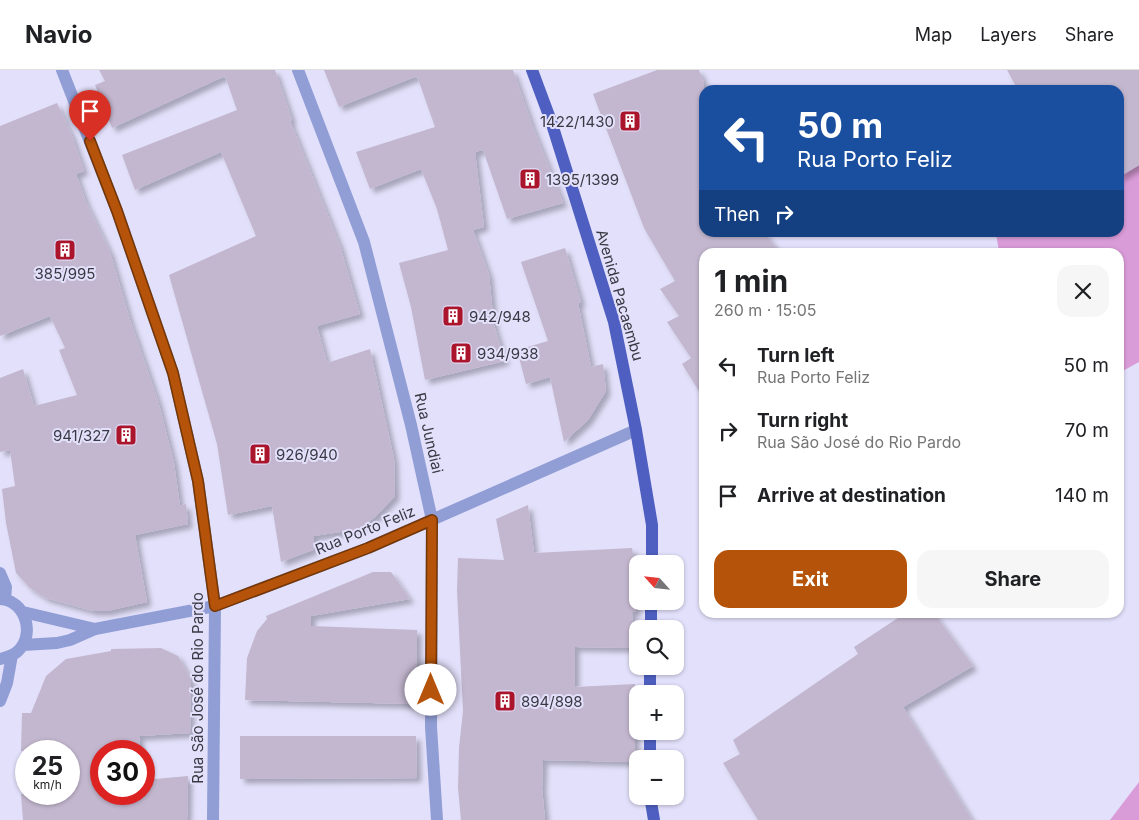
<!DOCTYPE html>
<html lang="en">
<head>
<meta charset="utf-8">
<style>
  :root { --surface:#fff; --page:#f6f6f6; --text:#202124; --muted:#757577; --line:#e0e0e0; --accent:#b45309 }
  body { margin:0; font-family:Inter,sans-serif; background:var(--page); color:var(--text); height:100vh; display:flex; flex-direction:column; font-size:19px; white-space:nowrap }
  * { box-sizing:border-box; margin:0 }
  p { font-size:16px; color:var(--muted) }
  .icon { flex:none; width:28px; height:28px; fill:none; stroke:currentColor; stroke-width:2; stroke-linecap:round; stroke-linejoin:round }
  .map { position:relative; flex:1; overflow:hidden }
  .details { position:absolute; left:699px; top:178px; width:425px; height:370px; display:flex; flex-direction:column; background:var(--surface); border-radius:15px; box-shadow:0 1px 4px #0004 }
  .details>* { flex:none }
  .hud { position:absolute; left:699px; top:15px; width:425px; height:152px; border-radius:15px; box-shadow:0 1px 4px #0004; background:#1a4fa0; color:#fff; overflow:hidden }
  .needle { width:32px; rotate:297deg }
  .tools { position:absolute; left:629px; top:485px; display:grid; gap:10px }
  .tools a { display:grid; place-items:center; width:55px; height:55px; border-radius:10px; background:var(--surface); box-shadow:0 1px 4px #0004; font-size:25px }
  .speed { position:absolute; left:15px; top:670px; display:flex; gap:10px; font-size:25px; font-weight:700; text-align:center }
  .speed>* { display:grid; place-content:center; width:65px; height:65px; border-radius:50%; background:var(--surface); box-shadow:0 1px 4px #0004; line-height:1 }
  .speed small { font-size:12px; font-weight:400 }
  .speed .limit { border:8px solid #d22; background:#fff; color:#111 }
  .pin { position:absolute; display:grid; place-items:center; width:42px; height:42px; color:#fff; margin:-51px -21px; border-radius:50% 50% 50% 0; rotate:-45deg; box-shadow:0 0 5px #0007 }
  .pin .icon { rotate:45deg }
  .me { position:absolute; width:55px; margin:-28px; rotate:0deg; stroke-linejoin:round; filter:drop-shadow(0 0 4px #0008) }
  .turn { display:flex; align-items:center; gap:18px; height:105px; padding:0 15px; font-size:22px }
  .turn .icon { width:65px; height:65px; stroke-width:2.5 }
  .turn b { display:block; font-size:35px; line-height:42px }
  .then { display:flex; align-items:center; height:48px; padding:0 15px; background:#0003; gap:10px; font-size:19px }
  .round { display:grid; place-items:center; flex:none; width:52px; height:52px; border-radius:15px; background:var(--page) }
  .summary { display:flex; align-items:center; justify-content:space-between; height:85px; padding:0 15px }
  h1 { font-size:30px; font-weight:700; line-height:38px }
  .button { display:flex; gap:10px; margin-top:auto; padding:10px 15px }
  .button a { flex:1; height:58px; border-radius:15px; background:var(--accent); color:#fff; font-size:20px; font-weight:700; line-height:58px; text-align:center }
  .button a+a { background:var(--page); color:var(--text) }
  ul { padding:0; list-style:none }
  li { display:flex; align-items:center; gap:15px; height:65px; padding:0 15px }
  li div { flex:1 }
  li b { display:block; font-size:19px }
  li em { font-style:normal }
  header { display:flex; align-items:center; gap:30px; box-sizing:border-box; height:70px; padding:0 25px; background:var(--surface); border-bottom:1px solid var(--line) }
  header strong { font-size:24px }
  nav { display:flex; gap:28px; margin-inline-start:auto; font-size:18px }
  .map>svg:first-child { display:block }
</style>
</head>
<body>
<header>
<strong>Navio</strong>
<nav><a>Map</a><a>Layers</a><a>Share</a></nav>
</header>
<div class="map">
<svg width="1139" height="750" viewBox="0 0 1139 750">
  <defs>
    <filter id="shadow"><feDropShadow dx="4.5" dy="4.5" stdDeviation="2.5" flood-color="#0004"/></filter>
  </defs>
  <rect width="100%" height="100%" fill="#e3e0fb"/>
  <path fill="#da9cd9" d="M1139,95V292L1119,303V182H999L996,163L1119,162V107Z
    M1139,712V750H1110Z"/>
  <path fill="#c3b7cf" filter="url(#shadow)" d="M99,0H275L292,50L290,51L340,176L360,244L317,256L327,293L370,279L394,389L395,426L375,447L359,459L314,466L313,480L281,492L272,436L228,445L217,374L169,205L256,166L221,82L135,120L122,85L237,40L225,6L112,58L95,15L105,11Z
    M324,0H513L532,55L563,133L507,149L483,80L475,82L484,157L473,160L489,205L494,255L505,291L425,310L411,237L399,193L448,180L437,139L421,99L370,119L356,82L435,57L417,6L339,37Z
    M657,0H699L704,12V162H764L779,182H704V329L682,294L691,288L667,252L679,246L660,219L675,211L644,158L593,24Z
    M1007,0H1139V95L1119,107V20H1018Z
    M57,33L72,66L84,101L76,104L86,132L110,182L130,250L158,331L174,393L180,436L186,434L188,454L135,465L147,532L107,541H93L46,528L30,518L16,503L6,453L2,419L15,416L10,380L0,382V308L23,299L34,336L77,325L59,280L65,278L50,246L0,266V56Z
    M565,178L581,232L578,233L591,297L603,294L606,321L588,350L564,372L550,307L526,314L517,280L548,271L521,192Z
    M528,435L534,483L632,478L636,504V542H632L633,578L575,577V617L635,614V692L543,690L542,718L545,750H461L458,718L459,678L463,641L457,521L458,488L504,490L496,449Z
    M373,502H391L410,529L311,546V556L417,560V626H413L414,634L245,630L247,588L257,561L267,549L266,546Z
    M907,542H933L973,596L903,637L972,750H758L723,693L740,684L733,670L858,584L854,577Z
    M161,578L178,586L191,610L190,663L139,666L140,681H101V724H144V710L188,706L187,750H23L21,724H69V681H21L22,643H31L46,606L66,589L111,581V579Z
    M240,666H416L417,708L240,709Z"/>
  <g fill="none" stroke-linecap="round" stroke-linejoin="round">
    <path stroke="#909ed5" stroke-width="12" d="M62,0L117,141L173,303L198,411L215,536L213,750
      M298,0L364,172L411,355L432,450L431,657L437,750
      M0,503L6,517L5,529
      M0,529C25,530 36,564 18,581C13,586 7,587 0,589
      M23,542L95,559
      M23,575L57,573L70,570L95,559L215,536L368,478L636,360
      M0,631L7,613L12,585"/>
    <path stroke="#4e5fc1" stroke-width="12" d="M532,0L551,51L614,252L636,360L652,455V494
      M651,559V531
      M650,596V624
      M650,661V689
      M650,726L654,750"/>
  </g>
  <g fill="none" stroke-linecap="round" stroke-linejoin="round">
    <g stroke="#753606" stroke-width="12">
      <path id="route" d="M90,71L117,141L173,303L198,411L215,536L368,478L432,450L431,620"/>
    </g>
    <use href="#route" stroke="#b45309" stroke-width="9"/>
  </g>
  <defs>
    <g id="building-square" transform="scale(1.125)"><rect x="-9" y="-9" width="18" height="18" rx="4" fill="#aa152b" stroke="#e3e0fb"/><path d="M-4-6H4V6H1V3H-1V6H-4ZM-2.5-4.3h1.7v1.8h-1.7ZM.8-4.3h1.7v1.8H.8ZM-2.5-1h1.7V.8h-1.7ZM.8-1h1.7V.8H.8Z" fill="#fff"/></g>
  </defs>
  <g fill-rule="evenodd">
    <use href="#building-square" x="630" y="51"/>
    <use href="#building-square" x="530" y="109"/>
    <use href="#building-square" x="65" y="180"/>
    <use href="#building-square" x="453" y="246"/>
    <use href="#building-square" x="461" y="283"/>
    <use href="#building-square" x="126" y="365"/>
    <use href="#building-square" x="260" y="384"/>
    <use href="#building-square" x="505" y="631"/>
  </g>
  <g text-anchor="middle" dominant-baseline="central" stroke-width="4" stroke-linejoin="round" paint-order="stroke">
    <g font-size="15" fill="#3a3943" stroke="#e3e0fb" text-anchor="start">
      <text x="614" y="51" text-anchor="end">1422/1430</text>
      <text x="546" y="109">1395/1399</text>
      <text x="65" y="203" text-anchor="middle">385/995</text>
      <text x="469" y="246">942/948</text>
      <text x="477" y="283">934/938</text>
      <text x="110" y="365" text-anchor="end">941/327</text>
      <text x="276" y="384">926/940</text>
      <text x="521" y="631">894/898</text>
    </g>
    <g font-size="15" fill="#3a3943" stroke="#e3e0fb">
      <text transform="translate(620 225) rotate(74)">Avenida Pacaembu</text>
      <text transform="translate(429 363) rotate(77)">Rua Jundiai</text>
      <text transform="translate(365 460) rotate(-22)">Rua Porto Feliz</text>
      <text transform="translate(197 618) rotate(-90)">Rua São José do Rio Pardo</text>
    </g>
  </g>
</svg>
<div class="tools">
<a><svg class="needle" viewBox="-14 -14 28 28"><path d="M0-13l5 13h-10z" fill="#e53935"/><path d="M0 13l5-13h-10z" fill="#757577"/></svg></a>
<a><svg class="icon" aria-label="search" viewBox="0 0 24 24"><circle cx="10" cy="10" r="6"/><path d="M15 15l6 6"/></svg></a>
<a>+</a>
<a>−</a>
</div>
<div class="speed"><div>25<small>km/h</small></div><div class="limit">30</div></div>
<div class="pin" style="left:90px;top:71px;background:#d93025"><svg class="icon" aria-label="arrive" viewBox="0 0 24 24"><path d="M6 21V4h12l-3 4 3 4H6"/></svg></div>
<svg class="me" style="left:431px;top:620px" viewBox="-20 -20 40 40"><circle r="19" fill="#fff"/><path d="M0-13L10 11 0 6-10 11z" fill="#b45309"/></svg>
<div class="hud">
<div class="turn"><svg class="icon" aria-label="left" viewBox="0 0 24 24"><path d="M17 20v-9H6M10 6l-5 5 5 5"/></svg><div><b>50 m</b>Rua Porto Feliz</div></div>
<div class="then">Then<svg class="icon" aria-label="right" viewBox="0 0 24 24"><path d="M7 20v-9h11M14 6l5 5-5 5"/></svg></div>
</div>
<section class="details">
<div class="summary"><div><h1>1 min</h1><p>260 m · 15:05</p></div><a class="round"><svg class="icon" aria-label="close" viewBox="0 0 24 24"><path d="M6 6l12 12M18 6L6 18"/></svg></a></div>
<ul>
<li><svg class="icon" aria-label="left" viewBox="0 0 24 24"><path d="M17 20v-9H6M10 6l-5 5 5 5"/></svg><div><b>Turn left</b><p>Rua Porto Feliz</p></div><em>50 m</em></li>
<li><svg class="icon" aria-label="right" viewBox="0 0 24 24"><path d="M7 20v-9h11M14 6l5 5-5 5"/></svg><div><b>Turn right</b><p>Rua São José do Rio Pardo</p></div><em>70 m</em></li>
<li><svg class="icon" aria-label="arrive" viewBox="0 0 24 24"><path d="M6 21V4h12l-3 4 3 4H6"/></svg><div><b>Arrive at destination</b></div><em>140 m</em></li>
</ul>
<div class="button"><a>Exit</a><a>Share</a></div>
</section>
</div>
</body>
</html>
